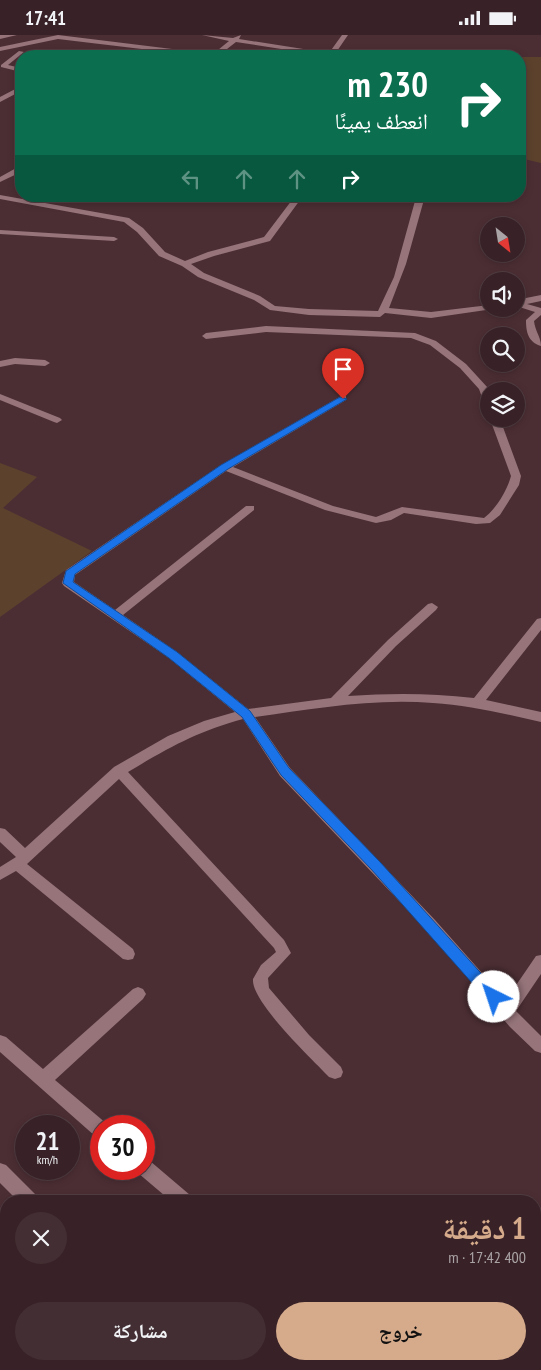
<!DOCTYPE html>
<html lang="ar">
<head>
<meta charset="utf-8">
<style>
  :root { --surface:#382227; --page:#432f33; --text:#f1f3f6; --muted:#aba4a7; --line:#523f44; --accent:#d6ab8b }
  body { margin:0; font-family:"PT Sans Narrow","Noto Naskh Arabic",sans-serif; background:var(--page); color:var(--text); direction:rtl; height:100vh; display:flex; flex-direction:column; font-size:19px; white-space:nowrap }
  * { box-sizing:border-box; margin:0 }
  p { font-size:16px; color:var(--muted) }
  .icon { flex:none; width:28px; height:28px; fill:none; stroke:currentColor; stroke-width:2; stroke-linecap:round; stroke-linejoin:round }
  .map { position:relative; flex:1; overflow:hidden; direction:ltr }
  .sheet { position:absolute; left:0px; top:1160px; width:541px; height:175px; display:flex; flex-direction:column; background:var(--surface); border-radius:20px 20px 0 0; box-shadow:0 2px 8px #0003,0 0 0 1px var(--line); direction:rtl }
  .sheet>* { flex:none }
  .hud { position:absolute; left:15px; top:15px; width:511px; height:152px; border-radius:20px; box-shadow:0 2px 8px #0003,0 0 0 1px var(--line); direction:rtl; background:#0b6e4f; color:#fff; overflow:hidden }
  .needle { width:32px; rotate:150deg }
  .buttons { position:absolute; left:480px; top:182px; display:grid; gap:10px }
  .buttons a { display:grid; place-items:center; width:45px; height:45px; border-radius:50%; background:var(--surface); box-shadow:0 2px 8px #0003,0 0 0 1px var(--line); font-size:25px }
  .speed { position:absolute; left:15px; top:1080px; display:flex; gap:10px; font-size:25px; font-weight:700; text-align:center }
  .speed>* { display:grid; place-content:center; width:65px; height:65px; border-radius:50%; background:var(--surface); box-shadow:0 2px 8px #0003,0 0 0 1px var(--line); line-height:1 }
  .speed small { font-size:12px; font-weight:400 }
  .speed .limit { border:8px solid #d22; background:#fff; color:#111 }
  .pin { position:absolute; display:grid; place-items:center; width:42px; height:42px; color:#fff; margin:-51px -21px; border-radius:50% 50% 50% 0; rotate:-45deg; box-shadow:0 0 5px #0007 }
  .pin .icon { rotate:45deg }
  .me { position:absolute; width:55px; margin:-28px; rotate:319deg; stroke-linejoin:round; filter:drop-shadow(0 0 4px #0008) }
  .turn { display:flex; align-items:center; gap:18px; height:105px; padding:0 15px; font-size:22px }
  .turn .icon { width:65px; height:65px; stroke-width:2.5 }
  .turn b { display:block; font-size:35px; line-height:42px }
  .lanes { display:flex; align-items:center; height:48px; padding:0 15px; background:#0003; justify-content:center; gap:25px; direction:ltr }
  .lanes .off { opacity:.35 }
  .round { display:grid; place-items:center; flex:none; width:52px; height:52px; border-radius:26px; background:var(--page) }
  .headline { display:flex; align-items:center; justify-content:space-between; height:85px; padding:0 15px }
  h1 { font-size:30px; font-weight:700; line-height:38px; color:var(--accent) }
  .action { display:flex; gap:10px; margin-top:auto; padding:10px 15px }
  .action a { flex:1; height:58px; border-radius:30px; background:var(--accent); color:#111; font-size:20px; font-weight:700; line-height:58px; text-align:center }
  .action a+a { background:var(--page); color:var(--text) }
  .status { display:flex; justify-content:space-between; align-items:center; height:35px; padding:0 25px; background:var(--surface); direction:ltr }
  .status svg { height:14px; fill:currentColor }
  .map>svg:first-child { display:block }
</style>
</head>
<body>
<div class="status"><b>17:41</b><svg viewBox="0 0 49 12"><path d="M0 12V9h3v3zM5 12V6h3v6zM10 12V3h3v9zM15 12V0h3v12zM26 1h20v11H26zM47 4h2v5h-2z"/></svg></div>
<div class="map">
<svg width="541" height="1335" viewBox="0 0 541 1335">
  <rect width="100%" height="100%" fill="#4b2e34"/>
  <path fill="#5c422d" d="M520,22H541V128L520,123Z
    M0,428L37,442L3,473L92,516L0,582Z"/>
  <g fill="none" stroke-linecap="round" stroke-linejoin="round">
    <path fill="#96747a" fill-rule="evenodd" d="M0,0H17L0,4Z
      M58,0L213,19L229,6L202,0L233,3L241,0L239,4L329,18L342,0H348L335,19L339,21H326L236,7L218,21H200L58,4L0,16V12Z
      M66,15L69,17L64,21H57Z
      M19,16L24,17L8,30L21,33V37L1,32V30Z
      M21,51V56L0,67V62Z
      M18,132H21V137L0,147V142Z
      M0,160L129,183L143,193L165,217L185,226L208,217L264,202L292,165L288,161H297L300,165L270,206L214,221L191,229L204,238L260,261L275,271L309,274L378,276L394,242L415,166L417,161H425L406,229L389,273L431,277L489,270V274H493L431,283L385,278L380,282L309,280L270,275L254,265L198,242L182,231L159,221L137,197L124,187L0,164Z
      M0,195L114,202L118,204L114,206L0,199Z
      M541,260V266L527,269L541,273V280L534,286C535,296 541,302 541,311C528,307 526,297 526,285L535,277L516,271V265Z
      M266,291L415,298L436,306L466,329L488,353L489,371L484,368L479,354L460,333L430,310L411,303L266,297L206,304L202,301L206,298Z
      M15,323L45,325L50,328L45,331L15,329L0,332V326Z
      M0,359L60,383L62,385L57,388L54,387L0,365Z
      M343,360L346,361V365L233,432L333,471L376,482L402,472L484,483C496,474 507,456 511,441L490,384H500L521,441L519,450L500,480L490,488L476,489L404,478L391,485L376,488L325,475L226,436L75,540L74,547L115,575L246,471H254V475L123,580L177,617L248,674L331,663L388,605L428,569L432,568L438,572L436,575L396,611L348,661C392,658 430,658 474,663L537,584L541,583V595L486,665L541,677V687C505,679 469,670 433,668C373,663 313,674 255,682L290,733L435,885L506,965L536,921L541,920V939L516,976L541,1001V1018L535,1016L510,992L425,893L280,741L243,684C198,696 168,713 128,737L284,905L291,918L268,943L269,953L309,1000L341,1032L343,1037L341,1042L335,1044L329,1042C312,1024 251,967 253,944L261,930L276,917L274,913L119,744L27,829L133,914L135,919L133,924L128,925L123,924L16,836L0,845V832L16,822L0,807V793L5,794L25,813L114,732L168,701L204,686L235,677L169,623L64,551L62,548L66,535L221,430Z
      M138,952L143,954L146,959L143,964L55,1045L107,1089L108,1091H101V1103L95,1101L0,1017V1000L6,1002L43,1034L133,954Z
      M144,1124L150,1126L190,1160L193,1166H171L138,1138L136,1134H144Z
      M0,1128L6,1130L36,1160L39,1166H18L0,1148Z
      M180,1329H202L205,1335H182Z
      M370,1329H393L396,1335H372Z"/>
  </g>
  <path fill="#1a73e8" stroke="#114b97" d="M340,362L347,364L228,434L75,539L73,547L177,617L250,676L289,733L380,827L499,958L501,962L499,967L494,968L489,967L371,834L281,740L242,682L169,623L63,548L66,536L221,430Z"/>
</svg>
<div class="buttons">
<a><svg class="needle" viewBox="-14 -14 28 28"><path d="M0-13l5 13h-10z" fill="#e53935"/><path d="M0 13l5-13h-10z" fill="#aba4a7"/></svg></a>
<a><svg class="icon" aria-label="sound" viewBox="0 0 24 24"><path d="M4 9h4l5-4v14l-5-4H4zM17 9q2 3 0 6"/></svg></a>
<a><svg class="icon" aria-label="search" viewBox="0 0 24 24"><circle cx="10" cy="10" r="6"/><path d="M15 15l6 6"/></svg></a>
<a><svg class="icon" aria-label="layers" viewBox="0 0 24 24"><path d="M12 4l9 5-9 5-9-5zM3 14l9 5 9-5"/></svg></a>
</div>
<div class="speed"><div>21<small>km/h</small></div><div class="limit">30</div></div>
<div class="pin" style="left:343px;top:364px;background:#d93025"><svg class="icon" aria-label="arrive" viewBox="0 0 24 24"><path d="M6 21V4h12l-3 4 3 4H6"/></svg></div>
<svg class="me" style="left:494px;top:962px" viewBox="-20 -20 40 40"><circle r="19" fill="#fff"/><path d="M0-13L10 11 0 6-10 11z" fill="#1a73e8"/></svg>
<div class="hud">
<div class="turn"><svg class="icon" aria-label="right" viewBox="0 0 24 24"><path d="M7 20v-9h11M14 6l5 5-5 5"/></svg><div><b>230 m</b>انعطف يمينًا</div></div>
<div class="lanes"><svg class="icon off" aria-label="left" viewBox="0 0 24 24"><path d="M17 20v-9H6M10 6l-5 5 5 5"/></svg><svg class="icon off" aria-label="ahead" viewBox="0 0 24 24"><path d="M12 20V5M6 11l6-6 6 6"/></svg><svg class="icon off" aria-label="ahead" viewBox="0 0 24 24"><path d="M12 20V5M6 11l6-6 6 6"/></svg><svg class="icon" aria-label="right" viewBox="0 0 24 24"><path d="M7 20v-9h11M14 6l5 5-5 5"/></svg></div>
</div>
<section class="sheet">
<div class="headline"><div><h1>1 دقيقة</h1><p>400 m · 17:42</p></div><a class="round"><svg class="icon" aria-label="close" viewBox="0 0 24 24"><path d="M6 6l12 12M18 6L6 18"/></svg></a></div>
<div class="action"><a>خروج</a><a>مشاركة</a></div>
</section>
</div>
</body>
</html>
